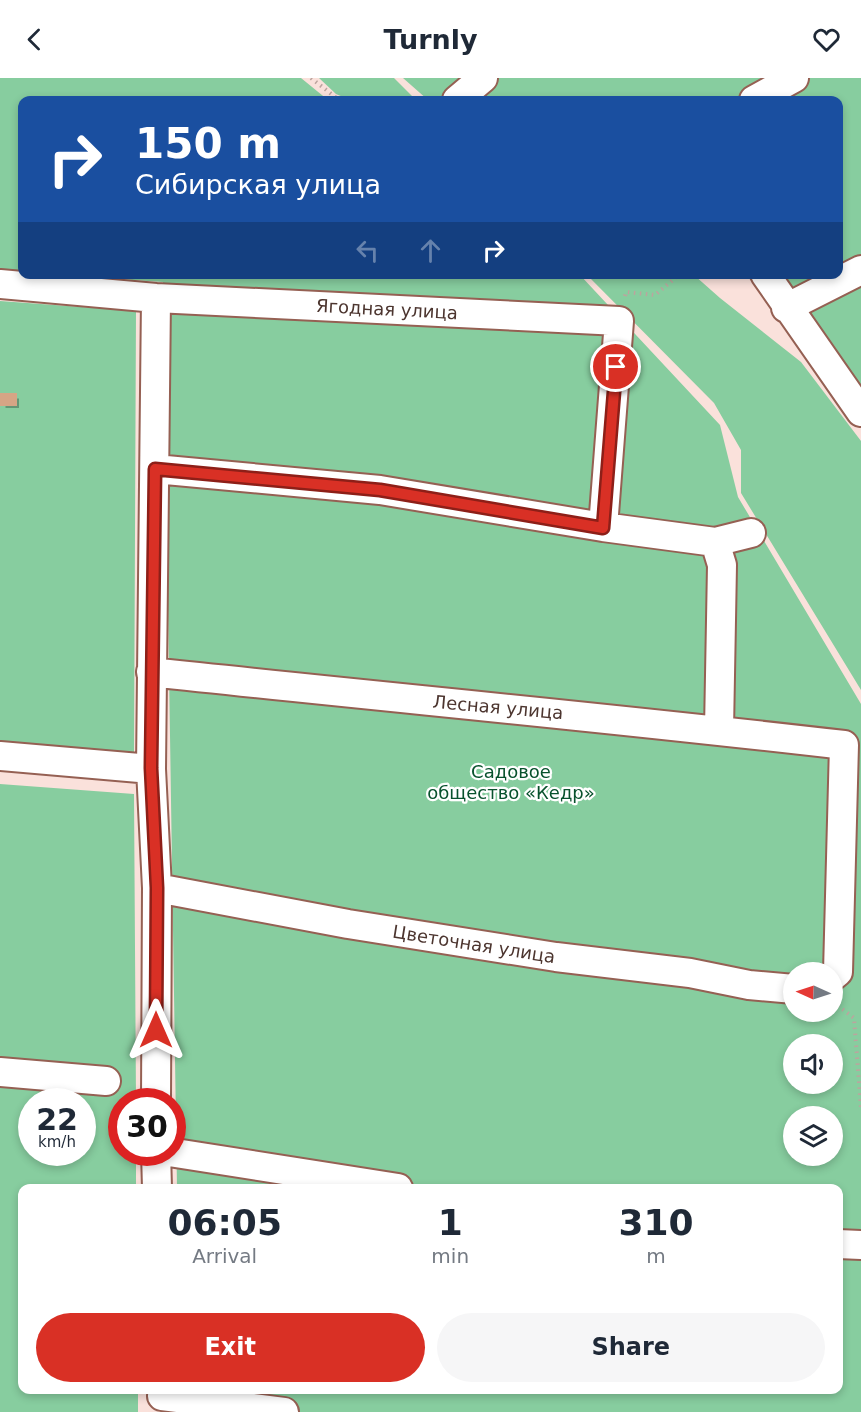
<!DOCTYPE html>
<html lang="en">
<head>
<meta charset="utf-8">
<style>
  :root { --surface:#fff; --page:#f6f6f7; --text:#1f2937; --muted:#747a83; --accent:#d93025 }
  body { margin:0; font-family:"DejaVu Sans",sans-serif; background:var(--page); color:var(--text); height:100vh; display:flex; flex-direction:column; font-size:22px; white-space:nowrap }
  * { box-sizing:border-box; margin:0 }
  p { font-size:20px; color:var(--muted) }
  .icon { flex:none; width:33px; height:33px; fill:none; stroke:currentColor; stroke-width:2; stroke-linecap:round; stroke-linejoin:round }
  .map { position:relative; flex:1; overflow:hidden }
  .side { position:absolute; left:18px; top:1106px; width:825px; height:210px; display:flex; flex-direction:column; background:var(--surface); border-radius:12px; box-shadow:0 3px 9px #0003 }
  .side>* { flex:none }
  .top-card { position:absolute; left:18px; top:18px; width:825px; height:183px; border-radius:12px; box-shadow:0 3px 9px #0003; background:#1a4fa0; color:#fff; overflow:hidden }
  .needle { width:39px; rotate:273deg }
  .tools { position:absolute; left:783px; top:884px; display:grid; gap:12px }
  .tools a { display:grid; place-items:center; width:60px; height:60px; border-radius:50%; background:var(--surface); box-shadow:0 3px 9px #0003; font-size:30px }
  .speed { position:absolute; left:18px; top:1010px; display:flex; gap:12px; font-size:30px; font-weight:700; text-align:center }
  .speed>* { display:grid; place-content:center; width:78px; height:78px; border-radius:50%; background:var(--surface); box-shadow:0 3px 9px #0003; line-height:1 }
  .speed small { font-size:15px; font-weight:400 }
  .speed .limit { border:9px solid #d22; background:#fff; color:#111 }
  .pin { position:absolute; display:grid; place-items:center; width:51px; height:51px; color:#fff; margin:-26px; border:3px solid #fff; border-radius:50%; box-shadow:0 2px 6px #0007 }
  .me { position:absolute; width:66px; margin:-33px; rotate:0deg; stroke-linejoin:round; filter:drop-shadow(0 0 4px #0008) }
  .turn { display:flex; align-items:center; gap:21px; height:126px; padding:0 18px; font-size:27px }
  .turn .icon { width:78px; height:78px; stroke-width:2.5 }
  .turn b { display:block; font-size:42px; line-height:51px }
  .lanes { display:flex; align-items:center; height:57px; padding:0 18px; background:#0003; justify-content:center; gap:30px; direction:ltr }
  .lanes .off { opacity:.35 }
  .eta { display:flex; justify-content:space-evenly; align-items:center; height:102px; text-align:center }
  .eta b { font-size:36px; font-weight:600; line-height:42px }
  .primary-button { display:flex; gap:12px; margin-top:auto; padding:12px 18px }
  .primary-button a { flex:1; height:69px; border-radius:36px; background:var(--accent); color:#fff; font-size:24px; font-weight:600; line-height:69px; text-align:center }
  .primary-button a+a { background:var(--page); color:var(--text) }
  header { display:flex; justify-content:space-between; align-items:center; height:78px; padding:0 18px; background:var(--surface); font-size:27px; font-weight:600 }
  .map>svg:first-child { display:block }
</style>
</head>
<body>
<header><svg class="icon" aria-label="back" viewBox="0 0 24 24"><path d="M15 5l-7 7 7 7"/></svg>Turnly<svg class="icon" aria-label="heart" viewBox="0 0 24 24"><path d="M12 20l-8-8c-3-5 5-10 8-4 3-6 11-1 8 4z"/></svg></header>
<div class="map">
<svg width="861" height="1334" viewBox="0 0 861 1334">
  <defs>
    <filter id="shadow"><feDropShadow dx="5.5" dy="5.5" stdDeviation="0" flood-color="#0004"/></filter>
  </defs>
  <rect width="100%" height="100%" fill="#fae1db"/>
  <path fill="#87cd9f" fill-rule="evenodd" d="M0,0H301L328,22H22V194L0,193Z
    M319,0H394L416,22H350L336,16Z
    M403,0H861V318L771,197L838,196V22H428Z
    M591,196L694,197L720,220L801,284L861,363V612L741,415V372L714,325L590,200Z
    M56,197H580L720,347L738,419L861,626V1334H180V1311H838V1110H177L163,204ZM794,894H832V933H794ZM794,966H832V1005H794ZM794,1038H832V1077H794Z
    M0,223L136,233L134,678L0,667Z
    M0,706L134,716L136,1023H122V1074H136V1110H22V1311H138V1334H0ZM32,1023H82V1074H32Z"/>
  <path fill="#d6a585" filter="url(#shadow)" d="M0,315H17V328H0Z"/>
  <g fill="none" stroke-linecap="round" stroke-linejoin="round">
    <g stroke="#956053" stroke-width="32">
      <path id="minor" d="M457,22L483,0
        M754,22L794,0
        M765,196L861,334
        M0,206L156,220L619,243L603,449
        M156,220L151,691L157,810L156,1023
        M786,230L861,192
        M155,391L380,412L603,449L715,464L751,455
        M715,464L722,487L719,652
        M151,594C382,619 613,640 844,667L838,894L832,899
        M0,678L151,691
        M157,810L348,846L556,879L690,895L749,907L794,911
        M0,994L106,1003
        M156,1074L157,1110
        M169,1074L398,1110
        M838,1166L861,1167
        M162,1318L284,1334"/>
    </g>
    <path stroke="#bca49e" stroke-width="4" stroke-dasharray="1.5 4.5" stroke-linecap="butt" d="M311,0L339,22
      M625,218L626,214L655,217L680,196
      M833,924L854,940L861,1030"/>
    <use href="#minor" stroke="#fff" stroke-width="28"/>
  </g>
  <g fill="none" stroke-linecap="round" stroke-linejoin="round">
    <g stroke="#8d1f18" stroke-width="15">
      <path id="route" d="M156,952L157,810L151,690L155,391L380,412L603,450L616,289"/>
    </g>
    <use href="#route" stroke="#d93025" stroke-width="10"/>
  </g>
  <g text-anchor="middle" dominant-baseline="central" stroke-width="4.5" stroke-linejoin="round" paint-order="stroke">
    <g font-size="18" fill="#4c352f" stroke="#fff">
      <text transform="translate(387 231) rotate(3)">Ягодная улица</text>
      <text transform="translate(498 629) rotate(5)">Лесная улица</text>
      <text transform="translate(474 866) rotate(9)">Цветочная улица</text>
    </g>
    <g font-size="18" fill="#08522d" stroke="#fff">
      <text x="511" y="693">Садовое<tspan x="511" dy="21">общество «Кедр»</tspan></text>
    </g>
  </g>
</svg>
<div class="tools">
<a><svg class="needle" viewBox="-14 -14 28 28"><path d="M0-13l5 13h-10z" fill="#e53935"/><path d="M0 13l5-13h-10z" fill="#747a83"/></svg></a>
<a><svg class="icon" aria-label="sound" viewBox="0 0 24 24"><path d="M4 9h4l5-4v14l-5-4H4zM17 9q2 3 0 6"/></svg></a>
<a><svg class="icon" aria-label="layers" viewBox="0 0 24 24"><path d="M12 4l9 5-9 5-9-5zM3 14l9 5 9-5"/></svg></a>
</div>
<div class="speed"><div>22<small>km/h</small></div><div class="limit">30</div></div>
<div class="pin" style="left:616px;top:289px;background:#d93025"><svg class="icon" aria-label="arrive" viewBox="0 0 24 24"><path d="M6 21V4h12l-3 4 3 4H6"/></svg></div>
<svg class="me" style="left:156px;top:952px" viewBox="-20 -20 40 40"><path d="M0-17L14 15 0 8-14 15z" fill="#d93025" stroke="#fff" stroke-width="4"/></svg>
<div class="top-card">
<div class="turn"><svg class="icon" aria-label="right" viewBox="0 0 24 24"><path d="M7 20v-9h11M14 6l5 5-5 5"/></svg><div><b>150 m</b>Сибирская улица</div></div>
<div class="lanes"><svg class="icon off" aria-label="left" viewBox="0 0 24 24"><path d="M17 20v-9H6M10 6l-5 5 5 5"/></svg><svg class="icon off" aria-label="ahead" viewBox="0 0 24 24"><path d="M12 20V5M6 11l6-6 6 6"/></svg><svg class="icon" aria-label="right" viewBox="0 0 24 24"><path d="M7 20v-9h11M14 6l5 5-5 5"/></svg></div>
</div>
<section class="side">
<div class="eta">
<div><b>06:05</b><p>Arrival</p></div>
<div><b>1</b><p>min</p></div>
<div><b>310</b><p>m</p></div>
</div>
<div class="primary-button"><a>Exit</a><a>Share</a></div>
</section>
</div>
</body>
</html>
